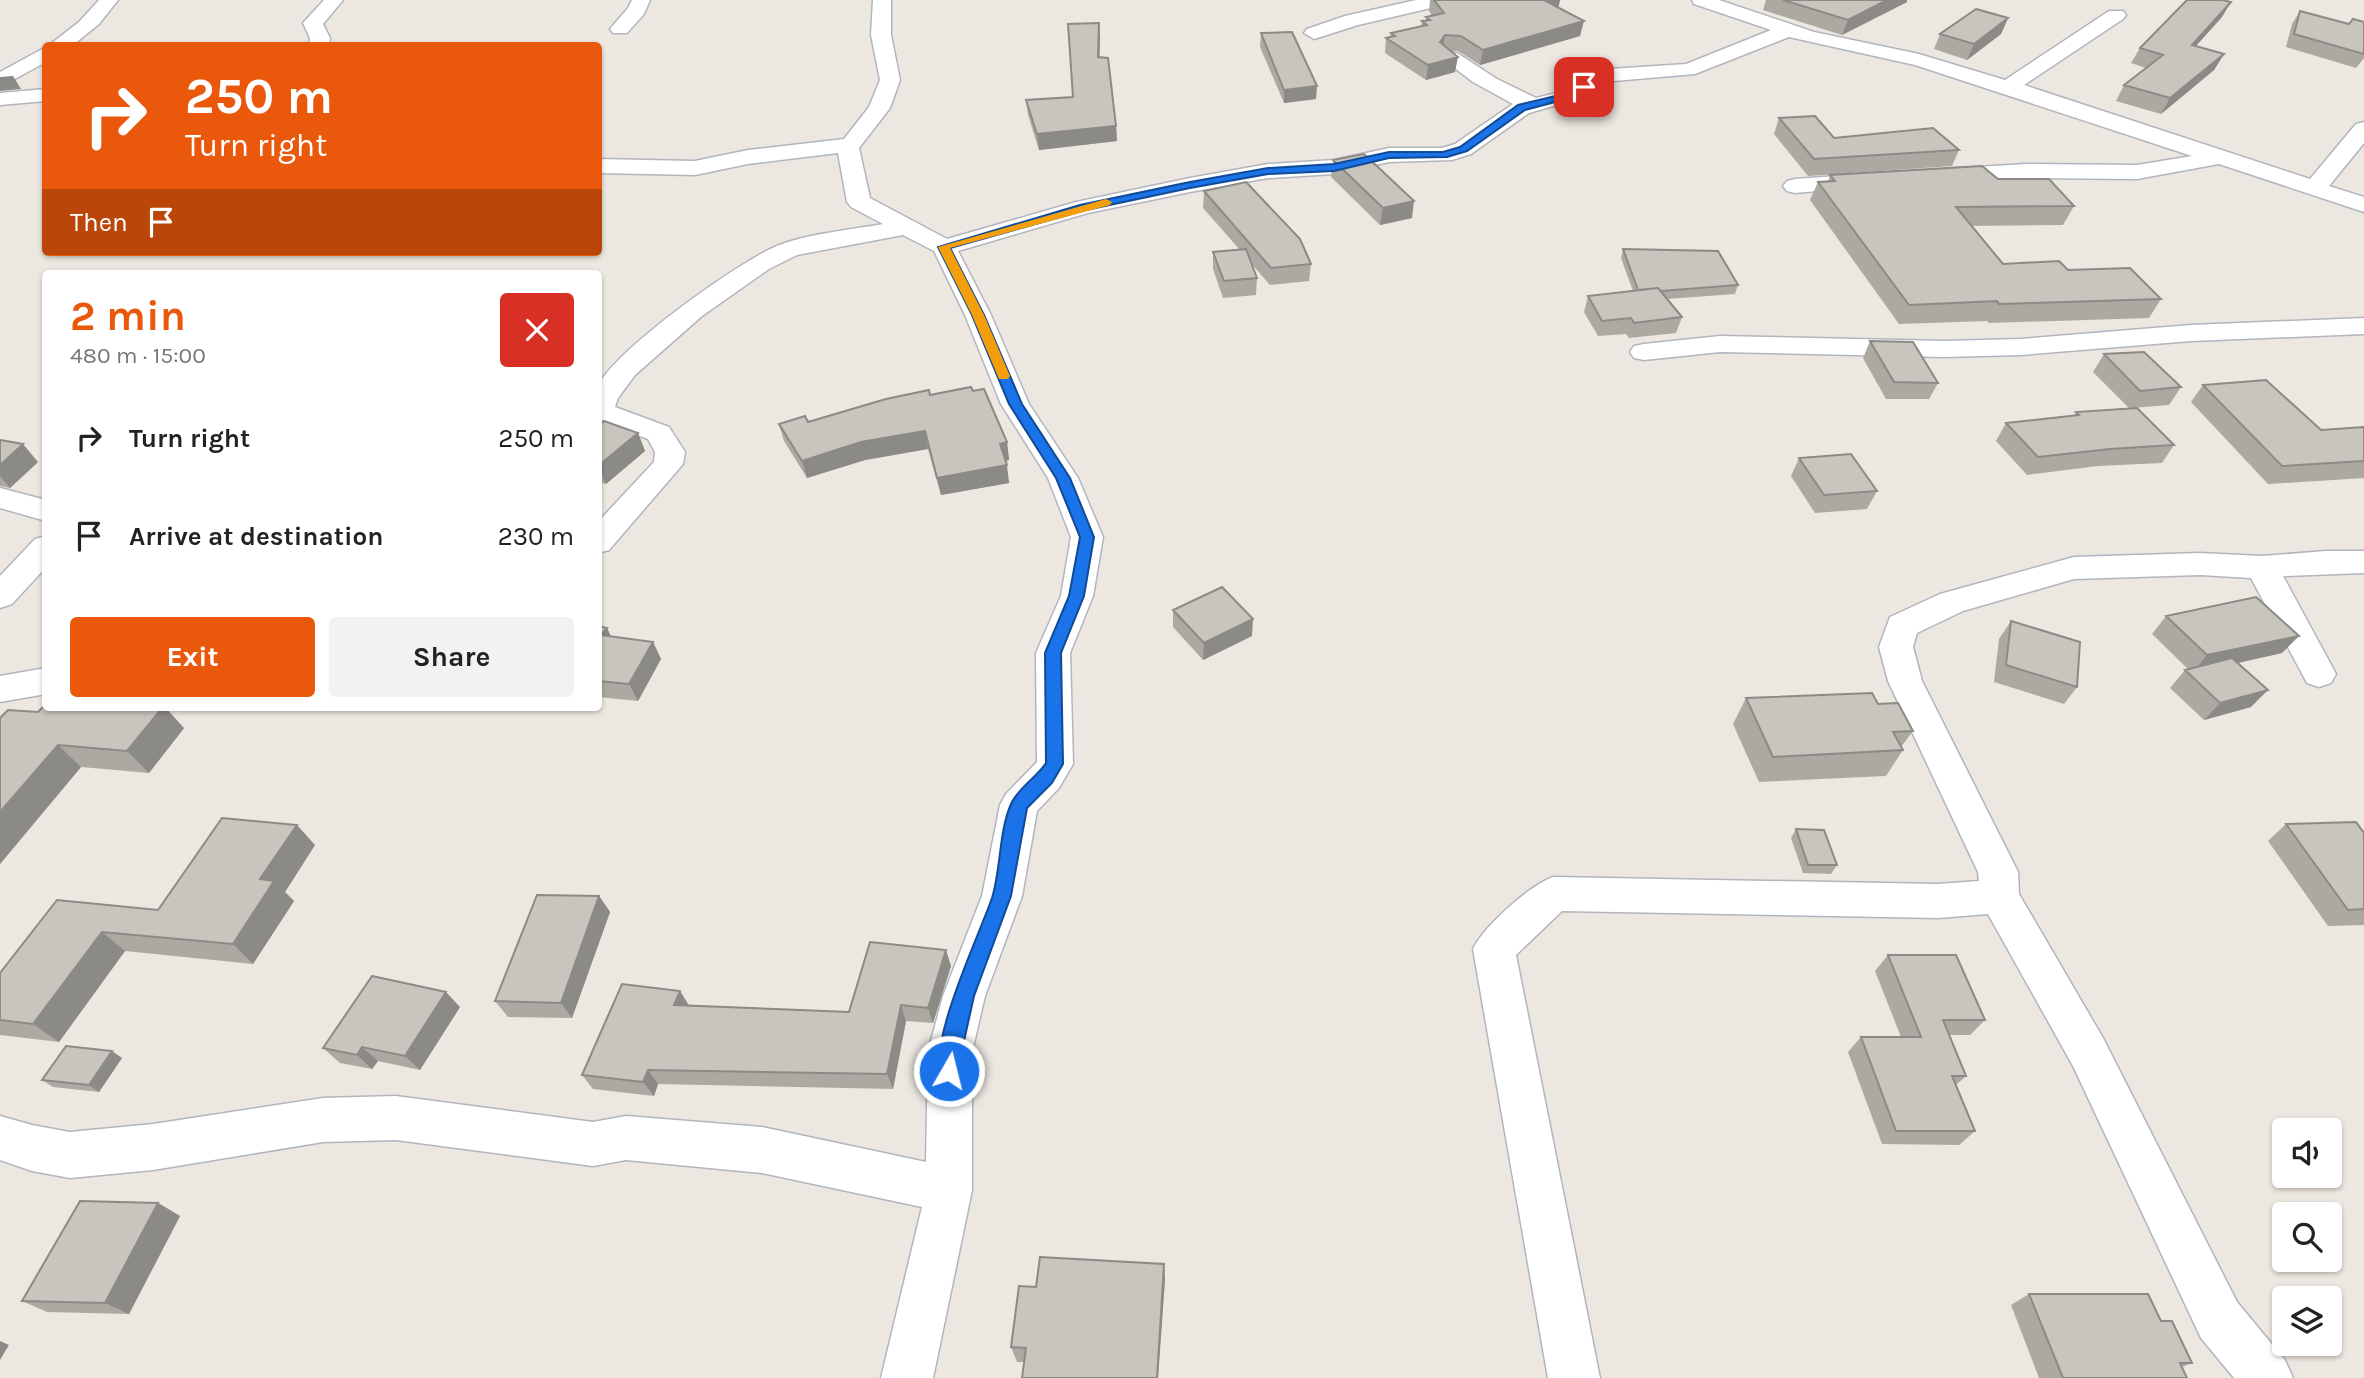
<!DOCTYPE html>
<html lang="en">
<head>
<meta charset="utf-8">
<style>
  :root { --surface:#fff; --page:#f2f2f2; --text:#222; --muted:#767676; --accent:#ea580c }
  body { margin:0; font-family:Karla,sans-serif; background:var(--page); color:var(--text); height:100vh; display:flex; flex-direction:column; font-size:26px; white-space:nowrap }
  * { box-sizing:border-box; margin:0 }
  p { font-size:23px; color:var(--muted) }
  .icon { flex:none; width:38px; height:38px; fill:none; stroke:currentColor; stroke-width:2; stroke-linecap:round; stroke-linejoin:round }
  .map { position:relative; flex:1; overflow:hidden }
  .sheet { position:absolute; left:42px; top:270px; width:560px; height:441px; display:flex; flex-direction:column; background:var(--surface); border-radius:7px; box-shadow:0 2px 5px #0004 }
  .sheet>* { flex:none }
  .guide { position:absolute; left:42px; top:42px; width:560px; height:214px; border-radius:7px; box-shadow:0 2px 5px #0004; background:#ea580c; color:#fff; overflow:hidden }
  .fabs { position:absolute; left:2272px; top:1118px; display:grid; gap:14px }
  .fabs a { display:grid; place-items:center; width:70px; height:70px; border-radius:7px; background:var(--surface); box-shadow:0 2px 5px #0004; font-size:35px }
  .pin { position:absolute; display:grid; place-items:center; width:60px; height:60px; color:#fff; margin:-30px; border-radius:14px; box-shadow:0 4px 10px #0006 }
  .me { position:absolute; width:77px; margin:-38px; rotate:8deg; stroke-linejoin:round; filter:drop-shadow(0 0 5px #0008) }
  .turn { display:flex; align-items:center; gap:24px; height:147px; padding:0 28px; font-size:32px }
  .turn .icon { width:91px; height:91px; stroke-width:2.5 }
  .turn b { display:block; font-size:49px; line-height:60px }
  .then { display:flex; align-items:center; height:66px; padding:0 28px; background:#0003; gap:14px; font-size:26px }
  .round { display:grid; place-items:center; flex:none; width:74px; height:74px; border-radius:7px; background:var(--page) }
  .overview { display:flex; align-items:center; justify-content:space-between; height:119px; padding:0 28px }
  h1 { font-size:42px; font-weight:700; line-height:52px; color:var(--accent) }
  .cta { display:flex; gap:14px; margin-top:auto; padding:14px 28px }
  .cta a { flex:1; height:80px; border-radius:7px; background:var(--accent); color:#fff; font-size:28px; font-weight:700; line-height:80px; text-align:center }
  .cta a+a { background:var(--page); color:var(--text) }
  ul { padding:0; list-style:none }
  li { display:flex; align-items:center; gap:21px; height:98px; padding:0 28px }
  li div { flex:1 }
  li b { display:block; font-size:26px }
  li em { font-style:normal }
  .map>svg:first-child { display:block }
</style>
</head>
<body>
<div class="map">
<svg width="2364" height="1378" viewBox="0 0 2364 1378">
  <rect width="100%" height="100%" fill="#ece7e0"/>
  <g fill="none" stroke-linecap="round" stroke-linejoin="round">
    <g stroke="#b3b5be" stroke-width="3">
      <path id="street" d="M99,0H118L99,24L73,45L48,46L79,22Z
        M324,0H343L323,24L330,38L329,46H309L310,38L303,23Z
        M632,0H650L644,14L627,33H613L610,29L628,8Z
        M873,0H891V35L900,80L890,108L859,148L870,198L947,239L1076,202L1190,178L1268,164L1334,160L1389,148H1442L1455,144L1513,104L1473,82L1440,57L1443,53H1457L1497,79L1536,98L1560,92L1610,69L1686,64L1771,30L1694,4L1692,0H1719L1814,32L1919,54L2005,80L2109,11H2123L2126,15L2123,19L2024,85L2310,179L2356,124L2364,122V143L2329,186L2364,197V212L2219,164L2137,179L2026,178L1945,183L1937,181L1934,176L1937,171L1945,169L2026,164L2137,165L2192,156L1915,65L1789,37L1695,74L1614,81L1574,100L1529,113L1471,154L1452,160L1389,162L1334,174L1268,178L1190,192L1088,213L958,251L991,315L1029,404L1078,478L1103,537L1093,596L1070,653L1073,764L1059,788L1037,811L1022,896L985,996L972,1052V1190L933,1378H881L922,1207L762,1173L626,1160L593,1166L396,1140L323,1142L153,1170L70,1178L32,1171L0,1160V1116L32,1125L70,1132L153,1124L323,1098L396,1096L593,1122L626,1116L762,1127L926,1162L928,1052L943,996L982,896L1000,805L1006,794L1037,762L1036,653L1061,596L1071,537L1048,478L1001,404L965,315L934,251L903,235L797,255L769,269L702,316L635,375L618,398L615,407L669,427L685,452L683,464L609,550L598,553V522L654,462L655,452L648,439L598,421C598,410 595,393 600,383C617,349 744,257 782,244C813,233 850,230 883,224L851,207L847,202L838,153L748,164L695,175L598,173V159L695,161L748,150L844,139L869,107L880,80L871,35Z
        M1416,0H1450L1448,4L1358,25L1314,39L1304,33L1307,29L1345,16Z
        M46,47V62L0,87V72Z
        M46,89V101L0,105V93Z
        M1865,174L1873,176L1877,181L1873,186L1795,193L1787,191L1783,186L1787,181L1795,179Z
        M2364,318V334L2191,341L2021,355L1944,357L1720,352L1644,360L1634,358L1630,352L1634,346L1644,344L1720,336L1944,341L2021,339L2191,325Z
        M0,488L46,500V521L0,508Z
        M46,536V567L12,604L0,608V576L35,539Z
        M2326,551H2364V573L2283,576L2336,674L2331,683L2319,687L2307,683L2251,578L2200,575L2074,579L1963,611L1917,633L1913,647L1922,681L2018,872L2019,894L2103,1038L2237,1302L2285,1360L2293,1378H2234L2201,1338L2073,1066L1988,914L1938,918L1562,911L1516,955L1600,1378H1548L1473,949C1484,926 1529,886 1553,877L1938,884L1979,881L1978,872L1888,681L1879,647L1890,617L1940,594L2074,557L2200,553L2262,556Z
        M46,668V694L0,702V676Z"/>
    </g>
    <use href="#street" fill="#fff" fill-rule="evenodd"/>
  </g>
  <path fill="#aca9a3" d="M1430,0H1560L1558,8L1580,36L1480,65L1458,51H1450L1455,72L1426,80L1385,53L1386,38L1390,37L1391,33L1421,26L1422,21H1426V17L1432,16L1429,11Z
    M1766,0H1907V2L1842,35L1763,10Z
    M2300,11L2349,24L2364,22V58L2356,68L2286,47L2292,24Z
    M2222,17L2196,46L2224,54L2214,70L2161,114L2116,101L2124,85L2146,68L2131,63L2140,48Z
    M2008,18L2001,34L1967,60L1934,49L1940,34Z
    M1261,33L1316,99L1284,103L1260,47Z
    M1100,38L1099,57L1116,126L1117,141L1039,150L1028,115L1026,100L1073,97Z
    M1779,118L1834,138L1959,150L1952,166L1808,176L1774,134Z
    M1333,160L1412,218L1380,225L1331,177Z
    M1830,175L1998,179L2074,206L2063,225L1971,226L2003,264L2068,270L2161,299L2149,318L1989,323L1987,321L1899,324L1810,200L1818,182H1828Z
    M1204,191L1311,264L1309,281L1270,285L1250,262L1257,278L1256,295L1223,298L1213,269V252L1240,250L1203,208Z
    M1623,249L1738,285L1735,294L1667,299L1682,317L1676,333L1629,338L1626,334L1598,336L1584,312L1588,296L1633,291L1621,258Z
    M1870,341L1938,383L1929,399H1886L1863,358Z
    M2104,354L2181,387L2169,405L2132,408L2174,445L2162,463L2098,466L2027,475L1996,441L2006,423L2074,416L2076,412L2129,408L2093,372Z
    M2203,385L2321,430L2364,427V478L2268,484L2191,402Z
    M973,391L1007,442L1009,460L1005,461L1009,483L941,495L928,449L865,460L807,478L784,441L779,424L808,422L930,395Z
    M598,426L638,433L645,451L606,484L598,482Z
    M0,440L38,462L10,488L0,486Z
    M1799,458L1877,491L1867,509L1815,513L1791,476Z
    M1173,610L1252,636L1203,660L1173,627Z
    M2166,616L2282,653L2238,663L2251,707L2204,720L2170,688L2185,670L2188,669L2152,634Z
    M2011,621L2077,687L2064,704L1994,682L1999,639Z
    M598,626L607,628L611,637L653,642L661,659L638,701L598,697Z
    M1746,698L1878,704L1913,731L1901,747L1903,750L1886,776L1759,782L1733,724Z
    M0,718L184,728L149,773L81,767L0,864Z
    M2286,824L2364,833V925L2328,926L2268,841Z
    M1796,829L1837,865L1831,874L1803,873L1791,838Z
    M315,845L285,892L294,901L253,964L125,951L59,1042L0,1035V973Z
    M599,896L610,912L572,1018L508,1017L495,1001Z
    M1888,955L1985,1020L1970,1035H1949L1966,1076L1956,1085L1975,1131L1959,1145L1882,1144L1848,1052L1861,1037H1901L1875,971Z
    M951,966L933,1023L906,1021L893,1089L658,1084L654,1096L593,1089L582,1075L680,991L689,1005L849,1012Z
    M460,1007L420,1070L378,1061L372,1069L340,1063L323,1048Z
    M122,1058L99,1092L53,1087L42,1080Z
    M158,1203L180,1216L129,1314L47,1312L22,1301Z
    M1164,1264L1165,1281L1024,1362H1017L1011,1347L1036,1287Z
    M2029,1294L2161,1321L2192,1363L2182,1367L2187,1378H2039L2011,1305Z"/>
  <path fill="#8c8a85" d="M1541,0H1560L1558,9Z
    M1887,0H1907V2L1842,35L1848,20Z
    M2231,2L2222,17L2183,60L2192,45Z
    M2008,18L2001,34L1967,60L1974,44Z
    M1584,21L1580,36L1480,65L1483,50Z
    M1099,23L1100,38L1099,72L1098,57Z
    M1445,35L1443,50L1440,42Z
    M2224,54L2214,70L2161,114L2170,98Z
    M1458,57L1455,72L1426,80L1428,65Z
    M13,76L21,89L0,91V77Z
    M1317,86L1316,99L1284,103V90Z
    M1116,126L1117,141L1039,150L1037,134Z
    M1414,201L1412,218L1380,225L1383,208Z
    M925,431L928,449L865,460L807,478L802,461L861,442Z
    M638,433L645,451L606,484L598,466Z
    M1007,442L1009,460L1002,461L1000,444Z
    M23,444L38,462L10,488L0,476V465Z
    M1007,465L1009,483L941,495L937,478Z
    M1253,619L1252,636L1203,660L1204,643Z
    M607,628L615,645L601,635Z
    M2299,636L2282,653L2192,673L2207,655Z
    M653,642L661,659L638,701L629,684Z
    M2268,690L2251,707L2204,720L2220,703Z
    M163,707H165L184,728L149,773L127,751Z
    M58,745L81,767L0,864V812Z
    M297,825L315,845L285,892L294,901L253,964L233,944L260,879Z
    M599,896L610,912L572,1018L561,1003Z
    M102,932L125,951L59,1042L33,1024Z
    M946,950L951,966L933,1023L928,1008Z
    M680,991L689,1006L674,1005Z
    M446,992L460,1007L420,1070L405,1056Z
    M901,1005L906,1021L893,1089L887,1074Z
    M362,1047L378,1061L372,1069L357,1055Z
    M112,1051L122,1058L99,1092L89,1085Z
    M648,1070L658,1084L654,1096L643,1082Z
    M158,1203L180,1216L129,1314L105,1303Z
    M1164,1264L1165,1281L1158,1378H1157Z
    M0,1341L9,1345L0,1360Z"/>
  <path fill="#c8c5be" stroke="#8c8a85" stroke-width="2" d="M1434,0H1544L1584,21L1483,50L1461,36L1445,35L1440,42L1458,57L1428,65L1386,38L1395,36L1391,33L1427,25L1422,21L1430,20L1426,17L1444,13Z
    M1783,0H1887L1848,20Z
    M2187,0H2222L2231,2L2192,45L2224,54L2170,98L2124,85L2163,55L2140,48Z
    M1976,9L2008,18L1974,44L1940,34Z
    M2300,11L2349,24L2353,19L2364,22V54L2294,34Z
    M1099,23L1098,57L1108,58L1116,126L1037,134L1026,100L1073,97L1068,24Z
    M1292,32L1317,86L1284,90L1261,33Z
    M1815,116L1834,138L1933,128L1959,150L1814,159L1779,118Z
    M1364,154L1414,201L1383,208L1333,160Z
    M1982,166L1998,179H2049L2074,206L1956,207L2003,264L2059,261L2068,270L2130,268L2161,299L1999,304L1997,301L1909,305L1818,182L1835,181L1830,175Z
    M1246,182L1300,239L1311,264L1271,268L1204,191Z
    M1246,249L1257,278L1224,281L1213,252Z
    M1623,249L1718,251L1738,285L1661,291L1658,288L1638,290Z
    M1658,288L1682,317L1634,323L1631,318L1602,321L1588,296Z
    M1870,341L1913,342L1938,383L1894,382Z
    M2144,352L2181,387L2140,391L2104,354Z
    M2266,380L2321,430L2364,427V461L2282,466L2203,385Z
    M971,387L973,391L984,389L1007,442L1000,444L1007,465L937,478L925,431L861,442L802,461L779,424L805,416L808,422L886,399L929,390L930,395Z
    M2137,408L2174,445L2110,449L2038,457L2006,423L2079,415L2076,412Z
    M604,421L638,433L598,466V426Z
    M0,440L23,444L0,465Z
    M1851,454L1877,491L1824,495L1799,458Z
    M1222,587L1253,619L1204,643L1173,610Z
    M2256,597L2299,636L2207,655L2166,616Z
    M2011,621L2080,642L2077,687L2006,665Z
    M598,626L607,628L601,635L653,642L629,684L598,681Z
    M2232,658L2268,690L2220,703L2185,670Z
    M1872,693L1878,704L1898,703L1913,731L1893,732L1903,750L1773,757L1746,698Z
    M46,704V707H163L127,751L58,745L0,812V718L8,710L38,712Z
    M222,818L297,825L260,879L274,881L233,944L102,932L33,1024L0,1020V973L57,900L158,910Z
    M2356,822L2364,833V909L2348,910L2286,824Z
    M1796,829L1824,830L1837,865H1808Z
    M537,895L599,896L561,1003L495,1001Z
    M870,942L946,950L928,1008L901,1005L887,1074L648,1070L643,1082L582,1075L622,984L680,991L674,1005L849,1012Z
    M1888,955H1956L1985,1020H1943L1966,1076H1952L1975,1131H1896L1861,1037H1921Z
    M372,976L446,992L405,1056L362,1047L357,1055L323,1048Z
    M66,1046L112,1051L89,1085L42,1080Z
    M80,1201L158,1203L105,1303L22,1301Z
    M1040,1257L1164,1264L1157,1378H1022L1026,1348L1011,1347L1019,1286L1036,1287Z
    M2029,1294H2148L2161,1321H2172L2192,1363H2180L2187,1378H2063Z"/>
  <path fill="#1a73e8" stroke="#114b97" stroke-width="2" d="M1584,84L1589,87L1587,89L1570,98L1525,110L1467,151L1447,157L1389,158L1334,171L1268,174L1190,188L1086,210L950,248L984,315L1022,404L1070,478L1094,537L1084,596L1061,653L1063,764L1052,783L1027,808L1011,896L974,996L956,1077L949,1080L942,1077C927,1043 979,936 992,898C1001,869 999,831 1011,804C1018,788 1037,777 1046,763L1045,653L1069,596L1080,537L1056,478L1009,404L972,315L938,247L1080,205L1190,182L1268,168L1334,164L1389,152H1443L1460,147L1518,105L1564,94Z"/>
  <path fill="#f59e0b" d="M1106,199L1112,202L1110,205L950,248L984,315L1010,376L1008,379H999L972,315L938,247Z"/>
</svg>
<div class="fabs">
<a><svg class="icon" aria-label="sound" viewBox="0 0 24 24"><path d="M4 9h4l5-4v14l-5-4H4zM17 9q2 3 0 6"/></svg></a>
<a><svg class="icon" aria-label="search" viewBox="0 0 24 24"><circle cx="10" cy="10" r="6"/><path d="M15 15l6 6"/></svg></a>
<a><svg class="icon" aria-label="layers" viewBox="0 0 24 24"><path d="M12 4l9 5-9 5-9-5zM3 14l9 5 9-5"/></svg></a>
</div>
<div class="pin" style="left:1584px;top:87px;background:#d93025"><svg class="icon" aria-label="arrive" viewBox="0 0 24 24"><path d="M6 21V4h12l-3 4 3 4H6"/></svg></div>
<svg class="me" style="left:949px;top:1071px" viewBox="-20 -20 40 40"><circle r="17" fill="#1a73e8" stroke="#fff" stroke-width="3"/><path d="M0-11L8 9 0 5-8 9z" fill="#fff"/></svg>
<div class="guide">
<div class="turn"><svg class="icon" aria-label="right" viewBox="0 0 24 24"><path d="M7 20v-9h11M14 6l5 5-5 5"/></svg><div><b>250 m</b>Turn right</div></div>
<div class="then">Then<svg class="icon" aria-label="arrive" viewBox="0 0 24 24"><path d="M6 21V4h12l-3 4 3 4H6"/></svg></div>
</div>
<section class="sheet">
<div class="overview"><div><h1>2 min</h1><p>480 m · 15:00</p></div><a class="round" style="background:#d93025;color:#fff"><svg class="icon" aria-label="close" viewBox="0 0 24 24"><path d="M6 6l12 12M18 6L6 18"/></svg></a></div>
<ul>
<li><svg class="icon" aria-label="right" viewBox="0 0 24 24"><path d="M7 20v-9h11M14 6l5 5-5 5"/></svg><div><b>Turn right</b></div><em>250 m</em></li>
<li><svg class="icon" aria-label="arrive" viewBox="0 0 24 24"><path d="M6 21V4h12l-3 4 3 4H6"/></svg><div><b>Arrive at destination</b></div><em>230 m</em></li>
</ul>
<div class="cta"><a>Exit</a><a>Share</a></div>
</section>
</div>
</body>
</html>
